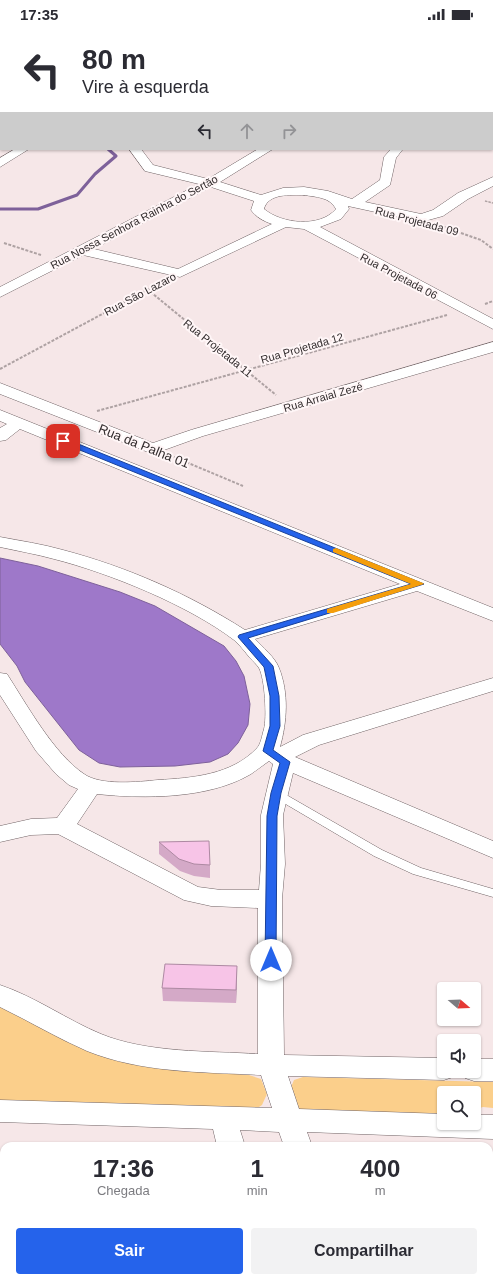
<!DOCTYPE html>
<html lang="pt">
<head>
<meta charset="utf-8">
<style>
  :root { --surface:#fff; --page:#f2f2f3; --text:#2b2b33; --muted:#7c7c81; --accent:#2563eb }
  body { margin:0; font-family:Arial,sans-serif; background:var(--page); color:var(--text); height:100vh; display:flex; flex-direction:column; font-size:15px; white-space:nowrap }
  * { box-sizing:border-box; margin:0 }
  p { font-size:13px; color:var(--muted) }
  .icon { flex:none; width:22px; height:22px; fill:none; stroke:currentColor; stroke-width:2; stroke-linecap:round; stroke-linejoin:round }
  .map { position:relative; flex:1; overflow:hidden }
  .side { position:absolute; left:0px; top:1114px; width:493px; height:140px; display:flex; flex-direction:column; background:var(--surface); border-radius:12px 12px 0 0; box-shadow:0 1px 3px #0004 }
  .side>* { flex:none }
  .hud { position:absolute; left:0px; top:0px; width:493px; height:122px; box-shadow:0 1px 3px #0004; background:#fff; color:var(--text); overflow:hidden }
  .needle { width:26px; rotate:109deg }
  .buttons { position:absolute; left:437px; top:954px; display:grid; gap:8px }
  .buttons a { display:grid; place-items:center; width:44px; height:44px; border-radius:4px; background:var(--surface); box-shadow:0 1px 3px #0004; font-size:20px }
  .pin { position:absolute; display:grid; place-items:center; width:34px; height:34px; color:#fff; margin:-17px; border-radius:8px; box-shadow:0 2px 6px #0006 }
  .me { position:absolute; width:44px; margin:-22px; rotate:0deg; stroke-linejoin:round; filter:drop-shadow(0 0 3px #0008) }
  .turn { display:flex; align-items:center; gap:14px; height:84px; padding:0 16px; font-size:18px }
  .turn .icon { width:52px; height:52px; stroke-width:2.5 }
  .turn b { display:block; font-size:28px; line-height:34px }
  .lanes { display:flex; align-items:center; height:38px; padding:0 16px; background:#0003; justify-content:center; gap:20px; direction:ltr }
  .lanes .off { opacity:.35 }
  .eta { display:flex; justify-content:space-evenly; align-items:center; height:68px; text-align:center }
  .eta b { font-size:24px; font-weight:700; line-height:28px }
  .primary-button { display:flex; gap:8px; margin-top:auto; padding:8px 16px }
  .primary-button a { flex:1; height:46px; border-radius:4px; background:var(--accent); color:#fff; font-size:16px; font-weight:700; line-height:46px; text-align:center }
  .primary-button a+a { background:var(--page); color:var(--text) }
  .status { display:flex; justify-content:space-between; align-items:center; height:28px; padding:0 20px; background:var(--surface); direction:ltr }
  .status svg { height:11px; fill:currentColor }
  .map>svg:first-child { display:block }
</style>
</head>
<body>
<div class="status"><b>17:35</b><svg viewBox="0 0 49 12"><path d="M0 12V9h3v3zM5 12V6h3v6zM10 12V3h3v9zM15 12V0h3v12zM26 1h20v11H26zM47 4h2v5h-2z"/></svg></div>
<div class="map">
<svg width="493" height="1254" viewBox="0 0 493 1254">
  <rect width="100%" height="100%" fill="#f6e7e8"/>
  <path fill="#fbcf8b" d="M0,974L87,1020L163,1041L249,1047L261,1051L267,1066L262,1077L253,1083L0,1072Z
    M303,1049L493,1054V1080L483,1079L474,1082V1065H444V1088L301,1083L293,1078L291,1059L294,1052Z"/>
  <path fill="#9e78c9" stroke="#7e619a" d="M0,530L38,538L120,564L155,578L224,618L236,633L244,648L250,676L248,697L238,715L228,726L210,734L175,738L120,739L99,735L79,722L25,654L17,638L0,616Z"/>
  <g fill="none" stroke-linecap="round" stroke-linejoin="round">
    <path stroke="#7e619a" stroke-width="3" d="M0,181H38L77,167L95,146L116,128L108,121"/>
    <g stroke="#716466" stroke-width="1">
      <path id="service" d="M276,761L382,822L421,840L493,861V869L413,846L374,828L272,768L270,765L272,762Z"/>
    </g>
    <g stroke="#716466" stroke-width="1">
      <path id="minor" d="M121,0H136L137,1H122Z
        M262,0H276L277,1H263Z
        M0,37H1V44H0Z
        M492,55H493V61H492Z
        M0,98H1V106H0Z
        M492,100H493V108H492Z
        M15,121H29L0,139V130Z
        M129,121H141L153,137L208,151L258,121H273L220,154L261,167L283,160L304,159L328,163L352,171L380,152L384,129L391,121H403L396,130L390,157L365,174L421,186L433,182L458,165L493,149V158L468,171L443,188L421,194L348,178L349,181L341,191L320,199L493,291V301L304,201L286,199L180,249L83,227L0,269V259L199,156L145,143ZM211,159L254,173L251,182C256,189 263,193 272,196L178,241L94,221ZM304,167C316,169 330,169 336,181C320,200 282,196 264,181C268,165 291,167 304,167Z
        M493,314V324L203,408L153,426L0,366V355L153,415L191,402Z
        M0,382L493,580V593L417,563L255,611C262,619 275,629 279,640C289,665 287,694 280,719L303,707L493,650V663L319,717L295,729L493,813V830L293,745L283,787L285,836L282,871L284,1027L444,1030V1043H456L453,1049L444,1052L288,1048L299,1081L444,1086V1095H474V1087H493V1111L307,1104L312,1118H284L279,1104L240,1102L245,1118H217L213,1101L0,1094V1072L272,1080L261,1047C203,1044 142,1045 87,1023C57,1010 29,993 0,979V957C36,969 67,992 101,1006C147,1025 209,1023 258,1026V880L211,878L184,872L58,806L31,807L0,814V798L31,791L57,790L78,761L69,757L56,746L36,723L0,667V645L7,646C27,677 54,726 84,746C101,758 138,754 158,752C192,750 232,747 257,720C261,716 262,707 264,701C267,690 265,651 259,640C257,637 253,633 250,630C245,624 240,617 234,612C188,577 109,545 54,531C36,526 18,523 0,519V509C21,513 42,516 63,522C127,539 189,566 245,602L400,556L20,401L6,412L0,413V400L7,396L0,393ZM269,733L273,736L261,787V836L259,862H221L198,859L77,796L97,766C144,771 209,771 251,746C257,742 263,737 269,733Z
        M474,1031H493V1053H474L465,1050L461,1043H474Z
        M4,1220V1247L0,1248V1221Z
        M326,1250H356L358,1254H328Z"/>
    </g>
    <path stroke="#aea2a3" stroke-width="1.5" stroke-dasharray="2.5 1" stroke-linecap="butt" d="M485,173L493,175
      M442,198L447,200"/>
    <path stroke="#aea2a3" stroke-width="2" stroke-dasharray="3 1.5" stroke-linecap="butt" d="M444,199L481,212L493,221
      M4,215L41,227
      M147,261L276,367
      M485,276L493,273
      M0,341L160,255
      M97,383L447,287
      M174,429L243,458"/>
    <use href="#service" fill="#fff" fill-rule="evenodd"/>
    <use href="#minor" fill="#fff" fill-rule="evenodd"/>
  </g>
  <path fill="#d4a9c7" d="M159,814L210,837V850L194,848L180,843L159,826Z
    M237,938V950L236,975L163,973L162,960Z"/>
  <path fill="#ad89a2" d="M237,938V950L236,975V962Z"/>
  <path fill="#f7c4e7" stroke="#ad89a2" d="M209,813L210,837L194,836L179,831L159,814Z
    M165,936L237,938L236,962L162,960Z"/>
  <path fill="#2563eb" stroke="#184099" d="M60,411H66L424,556L248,610L273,638L279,668L280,698L273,722L290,734L281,765L277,788L276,932L275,935H267L265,932L267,788L271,765L280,735L263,723L270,698V668L264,639L238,609L239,607L411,556L60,414Z"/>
  <path fill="#f59e0b" d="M336,520L423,555L424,556L333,585H327V581L411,556L333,524V521Z"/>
  <g text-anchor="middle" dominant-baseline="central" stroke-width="4" stroke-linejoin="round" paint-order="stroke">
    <g font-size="11" fill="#322c2d" stroke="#fff6f7">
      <text transform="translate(417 193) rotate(15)">Rua Projetada 09</text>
      <text transform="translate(134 194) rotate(-28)">Rua Nossa Senhora Rainha do Sertão</text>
      <text transform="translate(399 248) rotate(28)">Rua Projetada 06</text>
      <text transform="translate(140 266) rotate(-28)">Rua São Lazaro</text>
      <text transform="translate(218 320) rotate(39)">Rua Projetada 11</text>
      <text transform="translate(302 320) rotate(-16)">Rua Projetada 12</text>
      <text transform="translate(323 369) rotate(-16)">Rua Arraial Zezé</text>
    </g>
    <g font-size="13" fill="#322c2d" stroke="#fff6f7">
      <text transform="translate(144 418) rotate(22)">Rua da Palha 01</text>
    </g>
  </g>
</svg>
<div class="buttons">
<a><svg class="needle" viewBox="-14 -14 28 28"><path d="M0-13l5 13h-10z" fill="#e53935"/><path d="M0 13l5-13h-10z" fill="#7c7c81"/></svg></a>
<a><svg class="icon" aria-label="sound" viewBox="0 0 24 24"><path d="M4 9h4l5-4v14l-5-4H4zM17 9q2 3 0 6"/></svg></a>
<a><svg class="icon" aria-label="search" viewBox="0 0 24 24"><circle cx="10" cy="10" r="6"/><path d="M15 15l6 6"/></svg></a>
</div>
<div class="pin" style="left:63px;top:413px;background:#d93025"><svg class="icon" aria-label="arrive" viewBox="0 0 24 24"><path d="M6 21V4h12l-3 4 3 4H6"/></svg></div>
<svg class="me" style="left:271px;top:932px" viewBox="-20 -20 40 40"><circle r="19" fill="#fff"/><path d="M0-13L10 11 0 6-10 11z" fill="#2563eb"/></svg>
<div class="hud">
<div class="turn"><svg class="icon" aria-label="left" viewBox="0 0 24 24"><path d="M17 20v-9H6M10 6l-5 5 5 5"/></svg><div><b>80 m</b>Vire à esquerda</div></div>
<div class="lanes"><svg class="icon" aria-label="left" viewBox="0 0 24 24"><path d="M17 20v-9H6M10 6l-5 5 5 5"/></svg><svg class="icon off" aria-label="ahead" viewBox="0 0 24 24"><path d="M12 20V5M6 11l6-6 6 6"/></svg><svg class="icon off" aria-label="right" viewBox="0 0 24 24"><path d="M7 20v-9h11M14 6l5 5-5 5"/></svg></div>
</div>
<section class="side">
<div class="eta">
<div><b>17:36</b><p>Chegada</p></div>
<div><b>1</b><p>min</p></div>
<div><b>400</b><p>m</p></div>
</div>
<div class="primary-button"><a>Sair</a><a>Compartilhar</a></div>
</section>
</div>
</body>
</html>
